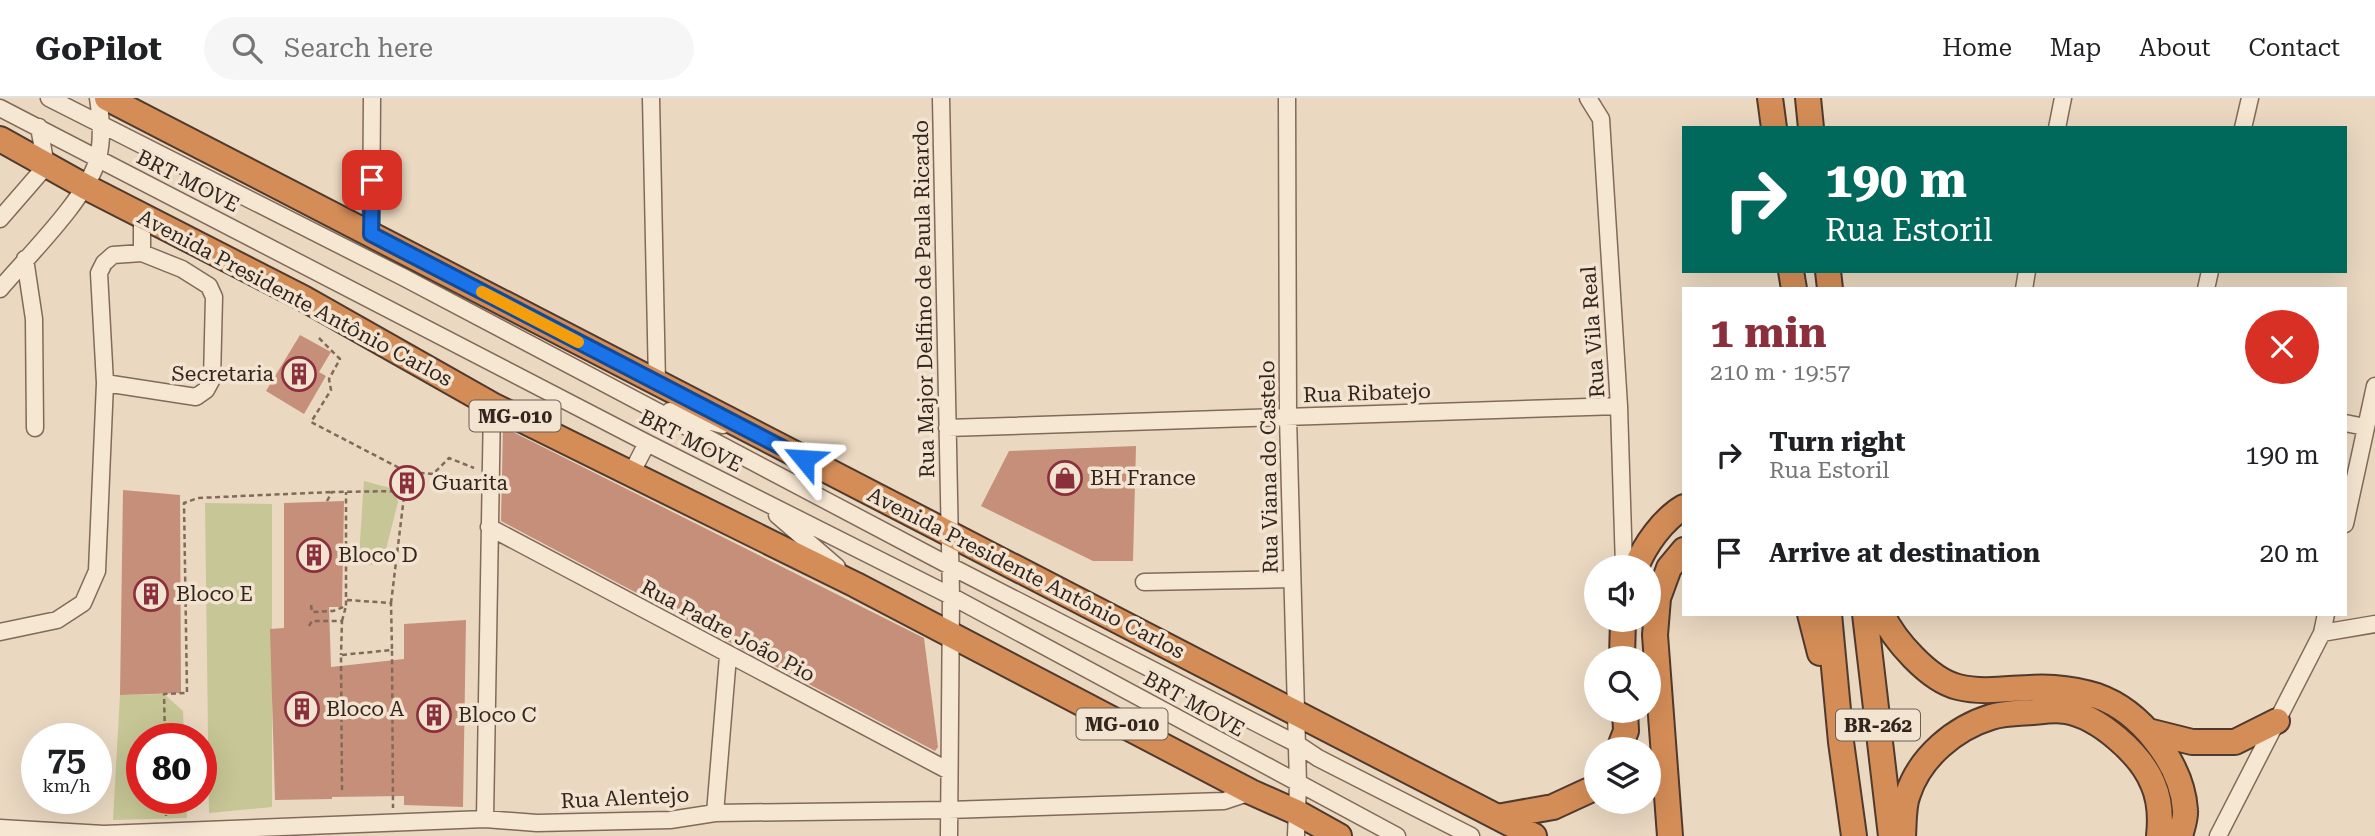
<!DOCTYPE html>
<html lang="en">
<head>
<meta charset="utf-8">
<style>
  :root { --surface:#fff; --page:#f6f6f6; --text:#202124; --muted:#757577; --line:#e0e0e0; --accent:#8c2f3c }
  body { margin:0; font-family:"Roboto Serif",serif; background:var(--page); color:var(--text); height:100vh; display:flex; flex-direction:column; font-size:26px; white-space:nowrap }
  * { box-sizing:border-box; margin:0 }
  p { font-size:23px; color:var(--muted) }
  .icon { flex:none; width:38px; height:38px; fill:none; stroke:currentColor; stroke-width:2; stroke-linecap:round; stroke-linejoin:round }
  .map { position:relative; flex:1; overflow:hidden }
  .sheet { position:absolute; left:1682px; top:189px; width:665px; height:329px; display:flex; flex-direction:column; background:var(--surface); border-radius:0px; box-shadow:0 7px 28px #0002 }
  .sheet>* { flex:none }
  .guide { position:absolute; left:1682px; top:28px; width:665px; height:147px; border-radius:0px; box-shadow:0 7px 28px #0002; background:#00695c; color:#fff; overflow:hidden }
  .buttons { position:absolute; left:1584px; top:457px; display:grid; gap:14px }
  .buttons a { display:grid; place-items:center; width:77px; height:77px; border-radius:50%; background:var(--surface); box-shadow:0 7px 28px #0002; font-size:35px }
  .speed { position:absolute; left:21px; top:625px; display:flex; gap:14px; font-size:35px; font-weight:700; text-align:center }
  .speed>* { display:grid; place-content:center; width:91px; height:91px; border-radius:50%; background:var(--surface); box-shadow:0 7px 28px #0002; line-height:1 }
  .speed small { font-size:18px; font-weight:400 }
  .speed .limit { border:10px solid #d22; background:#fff; color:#111 }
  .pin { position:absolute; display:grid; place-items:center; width:60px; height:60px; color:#fff; margin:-30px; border-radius:14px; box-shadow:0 4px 10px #0006 }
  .me { position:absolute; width:77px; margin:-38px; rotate:297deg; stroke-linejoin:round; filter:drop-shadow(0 0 5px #0008) }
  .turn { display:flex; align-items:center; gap:24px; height:147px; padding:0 28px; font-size:32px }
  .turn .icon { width:91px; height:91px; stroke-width:2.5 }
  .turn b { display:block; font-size:49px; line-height:60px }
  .round { display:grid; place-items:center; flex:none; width:74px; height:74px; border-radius:37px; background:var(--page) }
  .head { display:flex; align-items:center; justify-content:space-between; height:119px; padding:0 28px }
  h1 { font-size:42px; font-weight:700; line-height:52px; color:var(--accent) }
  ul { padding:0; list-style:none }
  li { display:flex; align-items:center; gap:21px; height:98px; padding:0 28px }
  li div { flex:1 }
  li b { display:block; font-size:26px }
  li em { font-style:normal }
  header { display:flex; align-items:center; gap:42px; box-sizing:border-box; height:98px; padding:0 35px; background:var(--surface); border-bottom:2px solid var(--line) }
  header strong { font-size:33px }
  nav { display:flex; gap:38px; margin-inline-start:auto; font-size:24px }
  .search { width:490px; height:63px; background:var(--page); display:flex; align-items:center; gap:18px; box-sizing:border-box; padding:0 24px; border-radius:38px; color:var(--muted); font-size:26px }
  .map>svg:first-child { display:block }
</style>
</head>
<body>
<header>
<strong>GoPilot</strong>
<div class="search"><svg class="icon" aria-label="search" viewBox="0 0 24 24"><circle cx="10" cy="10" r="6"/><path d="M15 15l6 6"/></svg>Search here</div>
<nav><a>Home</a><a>Map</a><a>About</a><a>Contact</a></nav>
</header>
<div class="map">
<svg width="2375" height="738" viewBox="0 0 2375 738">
  <rect width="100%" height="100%" fill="#ead8c1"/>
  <path fill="#c7c696" d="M364,383L394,391L398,404L384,459L379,465L369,467L359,458Z
    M205,405L272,406V709L209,715Z
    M164,596L183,613L184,640H142V700H186L187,720L113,722L120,597Z"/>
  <path fill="#c68f7a" d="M300,237L331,254L319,274L326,278L304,316L266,293Z
    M503,329L924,540L938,649L935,653L501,423Z
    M1136,348L1133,463H1093L981,408L1009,353Z
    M403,370L417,378L409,390L397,380Z
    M123,392L180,397L181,595L120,597Z
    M344,403L342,509H329L331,569L404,561V526L466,522L463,709L404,707V698L332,699V701L275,702L270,531L284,530V405Z"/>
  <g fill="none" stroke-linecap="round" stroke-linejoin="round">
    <g stroke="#826a5a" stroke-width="19">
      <path id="minor" d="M49,0L403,179L950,468L1297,646L1318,660L1471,738
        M372,0L371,136L376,143
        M651,0L657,285
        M941,0L951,498L949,738
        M1287,0L1288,319L1298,686L1296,738
        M1588,0L1601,21L1619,308L1624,469
        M0,10L647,345L951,498L1397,738
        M2057,30L2063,0
        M2243,30L2250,0
        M0,121L46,68L39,29
        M142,155V117
        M25,161L34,221L35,330
        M0,191C27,159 89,98 98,60C103,40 101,20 98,0
        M2024,191L2027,173
        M2206,191L2210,173
        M670,313L723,327
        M2345,325L2365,329
        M947,330L1619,308
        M631,376L647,345
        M777,417L837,469
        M2345,426L2375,288
        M489,429L949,673
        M1144,484L1291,481
        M0,534L57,522L83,505L97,473L105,285L99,175L104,165L113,157L142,155L182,171L209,188L214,199L212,281L206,292L196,299L105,285
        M2322,535L2375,526
        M715,715L728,558
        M485,721L492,307
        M0,730L104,736L485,721L537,725L670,722L715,715L948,712L1224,703L1251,694
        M2218,738L2322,535L2326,516"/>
    </g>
    <g stroke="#503a2e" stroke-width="28">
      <path id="highway" d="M107,0L1534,738
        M1770,0L1774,30
        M1808,0L1811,30
        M0,41L86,89L303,200L492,307L856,487L1251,694L1296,714L1339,738
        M1791,173L1794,191
        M1828,173L1830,191
        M1636,469C1645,447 1663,421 1684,409
        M1810,516L1820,555
        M1829,516L1841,644L1854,738
        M1865,516L1891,738
        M1882,516C1894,542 1929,582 1958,589C1990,597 2022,587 2054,590C2067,591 2084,594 2097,598C2140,613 2182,665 2185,712C2186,720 2182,730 2180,738
        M1622,560L1623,522
        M2148,633L2192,644H2235L2277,623
        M1619,651L1626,633L1625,612
        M1497,719L1553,709L1592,691L1596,687
        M1670,738L1655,537L1658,500L1669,470L1684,452
        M1903,738C1904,725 1903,708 1908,696C1920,659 1955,630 1991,619C2004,615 2020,615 2033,614C2043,613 2056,611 2065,613C2098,618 2141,656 2153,686C2160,702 2161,720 2159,738"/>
    </g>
    <path stroke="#826a5a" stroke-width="2.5" stroke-dasharray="5 3.5" stroke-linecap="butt" d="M319,240L340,261L329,281L331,292L311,324L407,374
      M327,403L332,394L405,393
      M347,502L391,505L392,552
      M391,505L407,374L433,376L449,360L474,370
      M311,507L312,514L333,513L346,508V394
      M342,523L346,508
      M309,528L312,523H342L341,557
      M165,640L164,596L187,595L184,405L198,400L332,394
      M342,692L341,557L392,552L393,710
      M166,700V718"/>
    <use href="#minor" stroke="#f6e7d3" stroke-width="16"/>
    <use href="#highway" stroke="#d48d57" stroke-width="24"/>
  </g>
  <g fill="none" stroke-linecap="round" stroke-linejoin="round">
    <g stroke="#114b97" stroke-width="18">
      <path id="route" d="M372,82L371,136L804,361"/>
    </g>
    <use href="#route" stroke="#1a73e8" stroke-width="12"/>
    <path stroke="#f59e0b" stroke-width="12" d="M482,194L578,244"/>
  </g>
  <defs>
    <g id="building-ring" transform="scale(1.75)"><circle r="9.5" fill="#f2e4d0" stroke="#8c2f3c" stroke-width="1.5"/><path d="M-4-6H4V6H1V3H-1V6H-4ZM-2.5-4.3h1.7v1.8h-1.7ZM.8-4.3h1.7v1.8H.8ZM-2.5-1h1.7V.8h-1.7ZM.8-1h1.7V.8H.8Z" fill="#8c2f3c"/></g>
    <g id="shop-ring" transform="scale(1.75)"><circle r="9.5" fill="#f2e4d0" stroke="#8c2f3c" stroke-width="1.5"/><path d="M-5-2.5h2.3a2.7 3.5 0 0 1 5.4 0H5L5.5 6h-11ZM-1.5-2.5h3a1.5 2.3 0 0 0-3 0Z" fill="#8c2f3c"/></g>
  </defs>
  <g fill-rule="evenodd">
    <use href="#building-ring" x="299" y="276"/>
    <use href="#shop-ring" x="1065" y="380"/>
    <use href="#building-ring" x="407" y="385"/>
    <use href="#building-ring" x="314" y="457"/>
    <use href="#building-ring" x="151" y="496"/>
    <use href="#building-ring" x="302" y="611"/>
    <use href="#building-ring" x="434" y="617"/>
  </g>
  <g text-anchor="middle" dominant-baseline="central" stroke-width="7" stroke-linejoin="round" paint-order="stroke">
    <g fill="#f2e4d0" stroke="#6c5e53" stroke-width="2">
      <rect x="469.5" y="302.5" width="91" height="31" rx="5"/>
      <rect x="1076.5" y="610.5" width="91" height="31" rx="5"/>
      <rect x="1836" y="611.5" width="84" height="31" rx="5"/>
    </g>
    <g font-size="19" font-weight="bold" fill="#33251d">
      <text x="515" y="318">MG-010</text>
      <text x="1122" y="626">MG-010</text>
      <text x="1878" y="627">BR-262</text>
    </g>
    <g font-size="21" fill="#33251d" stroke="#f2e4d0">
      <text transform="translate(188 83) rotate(27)">BRT MOVE</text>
      <text transform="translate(295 200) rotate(28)">Avenida Presidente Antônio Carlos</text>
      <text transform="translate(924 201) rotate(-91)">Rua Major Delfino de Paula Ricardo</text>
      <text transform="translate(1593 234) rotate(-94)">Rua Vila Real</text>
      <text transform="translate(1367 295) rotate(-2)">Rua Ribatejo</text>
      <text transform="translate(691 343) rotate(27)">BRT MOVE</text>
      <text transform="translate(1269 369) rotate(-91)">Rua Viana do Castelo</text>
      <text transform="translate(1026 475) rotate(27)">Avenida Presidente Antônio Carlos</text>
      <text transform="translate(728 533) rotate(28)">Rua Padre João Pio</text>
      <text transform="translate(1194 606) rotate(29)">BRT MOVE</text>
      <text transform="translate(625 700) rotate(-3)">Rua Alentejo</text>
    </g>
    <g font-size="21" fill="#33251d" stroke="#f2e4d0" text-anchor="start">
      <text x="274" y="276" text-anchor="end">Secretaria</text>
      <text x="1090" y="380">BH France</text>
      <text x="432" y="385">Guarita</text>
      <text x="338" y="457">Bloco D</text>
      <text x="176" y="496">Bloco E</text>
      <text x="326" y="611">Bloco A</text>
      <text x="458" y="617">Bloco C</text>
    </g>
  </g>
</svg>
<div class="buttons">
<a><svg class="icon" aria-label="sound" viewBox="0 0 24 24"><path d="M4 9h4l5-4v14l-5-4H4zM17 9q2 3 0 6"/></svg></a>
<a><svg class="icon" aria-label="search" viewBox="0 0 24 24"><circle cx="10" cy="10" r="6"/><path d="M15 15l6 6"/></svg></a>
<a><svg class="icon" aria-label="layers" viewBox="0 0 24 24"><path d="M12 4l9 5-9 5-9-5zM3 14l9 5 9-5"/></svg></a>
</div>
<div class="speed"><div>75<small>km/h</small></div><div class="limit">80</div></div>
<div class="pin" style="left:372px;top:82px;background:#d93025"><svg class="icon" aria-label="arrive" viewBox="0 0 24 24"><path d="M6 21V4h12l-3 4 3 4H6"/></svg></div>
<svg class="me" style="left:804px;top:361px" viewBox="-20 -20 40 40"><path d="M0-17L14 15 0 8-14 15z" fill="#1a73e8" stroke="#fff" stroke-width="4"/></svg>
<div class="guide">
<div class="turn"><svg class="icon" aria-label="right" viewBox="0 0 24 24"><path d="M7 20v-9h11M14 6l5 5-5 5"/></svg><div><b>190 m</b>Rua Estoril</div></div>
</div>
<section class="sheet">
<div class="head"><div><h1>1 min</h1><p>210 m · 19:57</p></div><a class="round" style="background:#d93025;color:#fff"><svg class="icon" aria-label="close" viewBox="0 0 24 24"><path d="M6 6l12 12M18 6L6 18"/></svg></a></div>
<ul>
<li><svg class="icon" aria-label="right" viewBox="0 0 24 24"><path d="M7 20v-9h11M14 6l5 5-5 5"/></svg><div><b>Turn right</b><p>Rua Estoril</p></div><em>190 m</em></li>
<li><svg class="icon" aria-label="arrive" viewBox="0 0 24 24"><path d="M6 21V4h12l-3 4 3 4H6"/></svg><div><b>Arrive at destination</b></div><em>20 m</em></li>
</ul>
</section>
</div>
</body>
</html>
